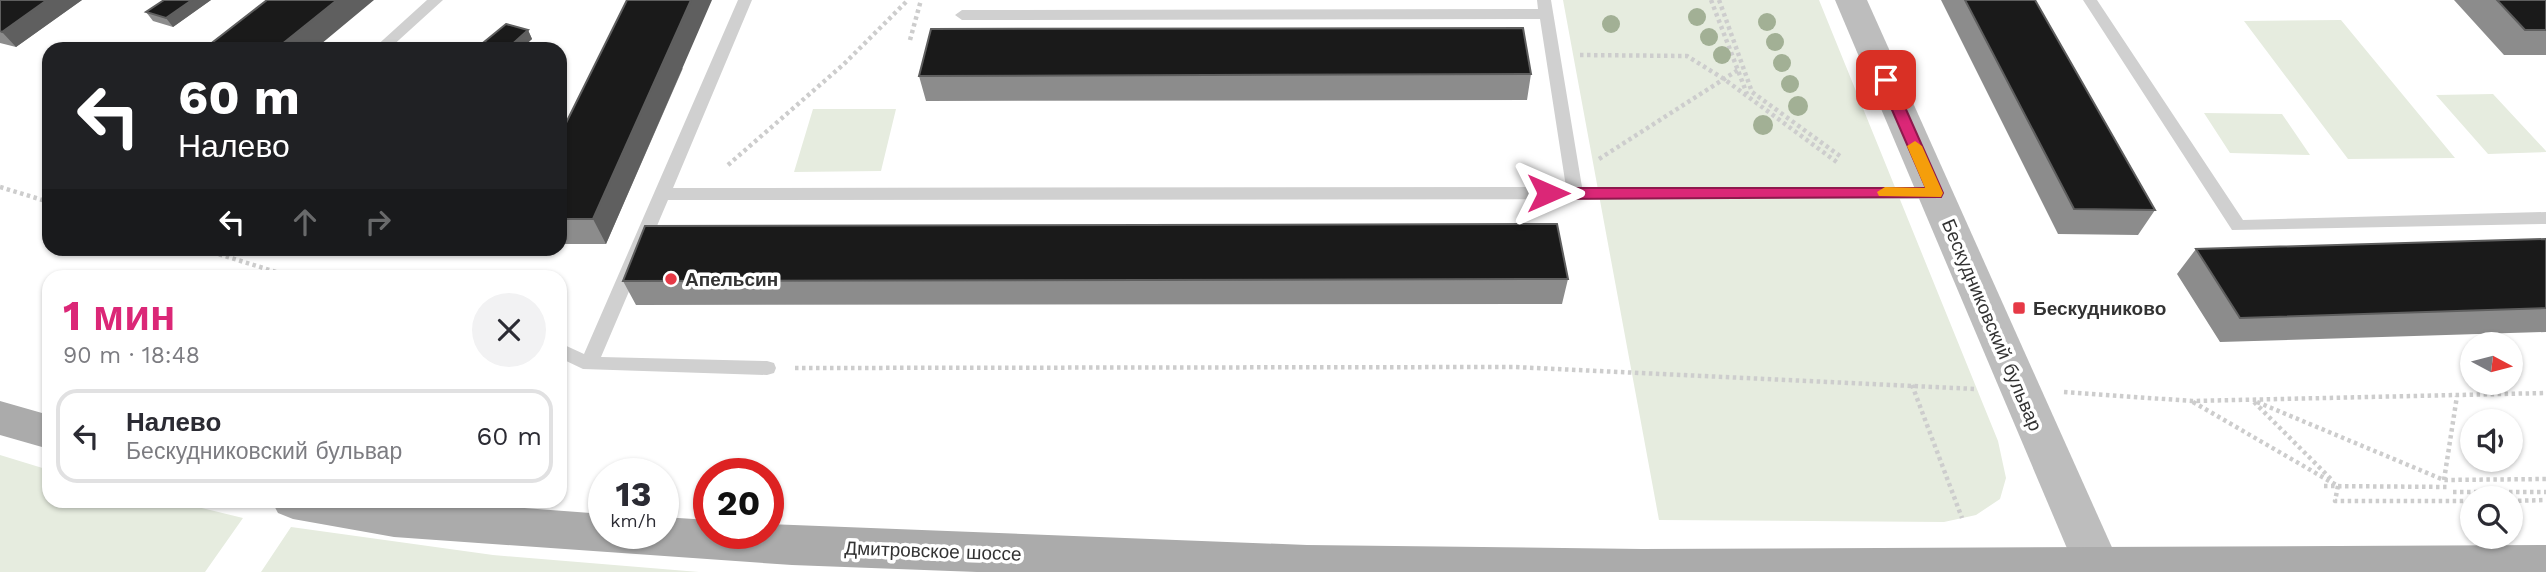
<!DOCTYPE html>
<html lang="ru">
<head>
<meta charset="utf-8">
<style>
  :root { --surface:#fff; --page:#f2f2f3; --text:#2b2b33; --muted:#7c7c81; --line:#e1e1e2; --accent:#db2777 }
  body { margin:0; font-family:"Work Sans",sans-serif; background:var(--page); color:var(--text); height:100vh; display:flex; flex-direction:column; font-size:26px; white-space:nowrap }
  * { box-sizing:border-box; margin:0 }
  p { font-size:23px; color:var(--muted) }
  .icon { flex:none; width:38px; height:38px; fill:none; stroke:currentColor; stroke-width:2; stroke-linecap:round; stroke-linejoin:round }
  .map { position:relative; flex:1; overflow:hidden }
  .panel { position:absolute; left:42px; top:270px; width:525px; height:238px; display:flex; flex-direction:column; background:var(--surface); border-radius:21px; box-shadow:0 2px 5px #0004 }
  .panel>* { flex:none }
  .banner { position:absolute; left:42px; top:42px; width:525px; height:214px; border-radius:21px; box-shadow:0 2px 5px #0004; background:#202124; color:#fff; overflow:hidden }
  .needle { width:46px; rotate:97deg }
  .controls { position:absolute; left:2460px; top:332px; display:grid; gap:14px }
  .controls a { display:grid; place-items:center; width:63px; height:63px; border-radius:50%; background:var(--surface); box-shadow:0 2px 5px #0004; font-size:35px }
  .speed { position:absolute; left:588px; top:458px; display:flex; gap:14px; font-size:35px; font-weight:700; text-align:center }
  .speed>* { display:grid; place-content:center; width:91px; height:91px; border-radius:50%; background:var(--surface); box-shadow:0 2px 5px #0004; line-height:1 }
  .speed small { font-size:18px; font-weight:400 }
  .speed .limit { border:10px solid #d22; background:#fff; color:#111 }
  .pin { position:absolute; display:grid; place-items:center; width:60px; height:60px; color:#fff; margin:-30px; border-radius:14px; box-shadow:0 4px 10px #0006 }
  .me { position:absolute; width:77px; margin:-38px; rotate:90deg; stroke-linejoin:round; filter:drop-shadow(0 0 5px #0008) }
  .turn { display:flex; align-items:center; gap:24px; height:147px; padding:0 21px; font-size:32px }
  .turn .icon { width:91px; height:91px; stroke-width:2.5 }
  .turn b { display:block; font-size:49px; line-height:60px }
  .lanes { display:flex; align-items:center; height:66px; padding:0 21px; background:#0003; justify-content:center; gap:35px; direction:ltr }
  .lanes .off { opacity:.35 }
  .round { display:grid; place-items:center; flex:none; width:74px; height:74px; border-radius:37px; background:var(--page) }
  .headline { display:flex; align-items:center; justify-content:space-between; height:119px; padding:0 21px }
  h1 { font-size:42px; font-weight:700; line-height:52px; color:var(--accent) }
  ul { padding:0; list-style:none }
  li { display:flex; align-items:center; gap:21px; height:94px; margin:0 14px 10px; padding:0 7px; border:4px solid var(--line); border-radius:21px }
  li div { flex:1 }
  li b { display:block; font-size:26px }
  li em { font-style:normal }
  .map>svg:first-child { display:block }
</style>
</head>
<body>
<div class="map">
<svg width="2546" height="572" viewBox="0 0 2546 572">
  <rect width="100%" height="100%" fill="#fff"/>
  <path fill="#e6ecdf" d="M1563,0H1819L1998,441L2006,478L2000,499L1976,515L1944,522L1659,520Z
    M2341,20L2455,158L2348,159L2244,21Z
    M2493,94L2546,151V152L2488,154L2436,95Z
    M813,109H896L881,171L794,172Z
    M2204,113L2282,114L2310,155L2230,153Z
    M0,455L49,470V500L173,501L243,518L205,572H0Z
    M291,527L493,555L699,572H261Z"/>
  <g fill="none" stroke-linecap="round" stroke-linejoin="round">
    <path stroke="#cdcdcd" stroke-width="4.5" stroke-dasharray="3.5 3.5" stroke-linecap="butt" d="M1711,0L1747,94
      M1719,0L1752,92L1840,156
      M910,40L921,0
      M1580,55L1687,56L1724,79L1838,163
      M1599,159L1738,70
      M728,165L844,64L908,0
      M0,187L49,202
      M199,248L289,276
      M795,368L1514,367L1976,389
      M1912,385L1962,518
      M2064,392L2192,401L2546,393
      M2193,402L2338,486
      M2254,402L2332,480
      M2257,402L2444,480L2546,479
      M2444,480L2457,396
      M2324,486L2449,487
      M2338,486L2335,501H2473
      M2453,492H2546
      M2511,501L2546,500"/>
    <path fill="#d0d0d0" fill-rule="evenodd" d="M427,0H443L389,49H373Z
      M738,0H752L673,188L1566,187L1540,19L962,20L955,15L962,10L1538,9L1537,0H1551L1582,187H1935L1943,193L1935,199L668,200L601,357L767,361L774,363L776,368L774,373L767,375L583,369L560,358V343L584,354Z
      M2083,0H2097L2243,220L2546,212V224L2232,230Z"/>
    <path fill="#bdbdbd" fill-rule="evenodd" d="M1835,0H1867L2123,572H2077Z"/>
    <path fill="#ababab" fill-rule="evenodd" d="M0,401L49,415V449L0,435Z
      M271,500H417L604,514V534H663V517L709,520V534H768V524L1307,545L1642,549L2546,545V572H977L792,565L394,537L293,519L278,513Z"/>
  </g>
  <g fill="#a2b095">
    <circle cx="1697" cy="17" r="9"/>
    <circle cx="1767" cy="22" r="9"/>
    <circle cx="1611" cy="24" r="9"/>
    <circle cx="1709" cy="37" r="9"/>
    <circle cx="1775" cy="42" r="9"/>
    <circle cx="1722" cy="55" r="9"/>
    <circle cx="1782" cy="63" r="9"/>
    <circle cx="1790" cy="84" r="9"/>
    <circle cx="1798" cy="106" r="10"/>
    <circle cx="1763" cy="125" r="10"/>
  </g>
  <path fill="#8c8c8c" d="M0,0H82L16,47L0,43Z
    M164,0H211L173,27L153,21L146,12Z
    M1941,0H2035L2155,210L2138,235L2058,234Z
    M2454,0H2546V55H2504Z
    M528,30L532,39L521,49H488L484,42Z
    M683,68L606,244H560V135Z
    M1531,74L1527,100L926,101L919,76Z
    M2546,239V332L2220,342L2177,274L2196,249Z
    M1568,279L1562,304L636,305L623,281Z"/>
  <path fill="#5f5f5f" d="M47,0H82L16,47L2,32Z
    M192,0H211L173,27L166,18Z
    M337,0H374L315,49H276Z
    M691,0H712L606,244L593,219Z
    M528,30L532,39L521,49H507Z"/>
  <path fill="#1a1a1a" stroke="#5f5f5f" stroke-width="2" d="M0,0H47L2,32L0,31Z
    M164,0H192L166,18L146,12Z
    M267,0H337L276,49H204Z
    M627,0H691L593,219H560V135Z
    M1965,0H2035L2155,210L2074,209Z
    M2497,0H2546V30H2525Z
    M506,24L528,30L507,49L484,42Z
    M1523,28L1531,74L919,76L931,29Z
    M1557,224L1568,279L623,281L645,226Z
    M2546,239V308L2240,318L2196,249Z"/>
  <path fill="#db2777" stroke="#8e194d" stroke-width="2" d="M1886,75L1893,80L1943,193L1941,197L1548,199L1540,193L1548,188H1926L1879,80Z"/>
  <path fill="#f59e0b" d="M1915,141L1922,146L1943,193L1941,197L1879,196L1877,192L1885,187L1925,188L1907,146Z"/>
  <g fill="#e63946" stroke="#fff" stroke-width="2.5">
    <circle cx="671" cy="279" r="7"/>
    <rect x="2012" y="301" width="14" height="14" rx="3.5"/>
  </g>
  <g text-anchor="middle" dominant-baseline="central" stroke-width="7" stroke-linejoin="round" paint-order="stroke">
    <g font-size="19" font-weight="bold" fill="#333" stroke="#fff" text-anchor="start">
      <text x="685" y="279">Апельсин</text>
      <text x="2033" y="308">Бескудниково</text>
    </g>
    <g font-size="19" fill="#333" stroke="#fff">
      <text transform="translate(1992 325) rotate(67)">Бескудниковский бульвар</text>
      <text transform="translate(933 551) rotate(2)">Дмитровское шоссе</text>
    </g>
  </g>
</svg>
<div class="controls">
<a><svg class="needle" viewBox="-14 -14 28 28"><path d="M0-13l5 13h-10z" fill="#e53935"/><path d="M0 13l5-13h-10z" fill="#7c7c81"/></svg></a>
<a><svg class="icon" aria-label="sound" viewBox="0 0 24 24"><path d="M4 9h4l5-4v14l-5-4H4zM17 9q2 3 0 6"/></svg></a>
<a><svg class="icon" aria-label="search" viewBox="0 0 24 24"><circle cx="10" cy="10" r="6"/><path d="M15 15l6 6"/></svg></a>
</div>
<div class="speed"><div>13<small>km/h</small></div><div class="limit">20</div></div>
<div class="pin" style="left:1886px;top:80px;background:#d93025"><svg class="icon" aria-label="arrive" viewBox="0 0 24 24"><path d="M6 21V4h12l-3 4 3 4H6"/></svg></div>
<svg class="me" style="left:1548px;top:193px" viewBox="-20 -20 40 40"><path d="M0-17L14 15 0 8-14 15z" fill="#db2777" stroke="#fff" stroke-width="4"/></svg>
<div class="banner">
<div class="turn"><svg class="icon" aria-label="left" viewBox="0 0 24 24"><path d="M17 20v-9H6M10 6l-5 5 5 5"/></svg><div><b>60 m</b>Налево</div></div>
<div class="lanes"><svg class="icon" aria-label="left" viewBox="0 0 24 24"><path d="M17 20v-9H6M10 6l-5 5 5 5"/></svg><svg class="icon off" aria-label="ahead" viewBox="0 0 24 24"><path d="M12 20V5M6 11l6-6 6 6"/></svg><svg class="icon off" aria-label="right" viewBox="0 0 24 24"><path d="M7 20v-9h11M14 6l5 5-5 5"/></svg></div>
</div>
<section class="panel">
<div class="headline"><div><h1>1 мин</h1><p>90 m · 18:48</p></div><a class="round"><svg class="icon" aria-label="close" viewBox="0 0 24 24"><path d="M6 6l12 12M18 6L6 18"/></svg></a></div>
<ul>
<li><svg class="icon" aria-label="left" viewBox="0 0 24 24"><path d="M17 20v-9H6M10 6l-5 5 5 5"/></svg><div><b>Налево</b><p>Бескудниковский бульвар</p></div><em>60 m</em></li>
</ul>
</section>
</div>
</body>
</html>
